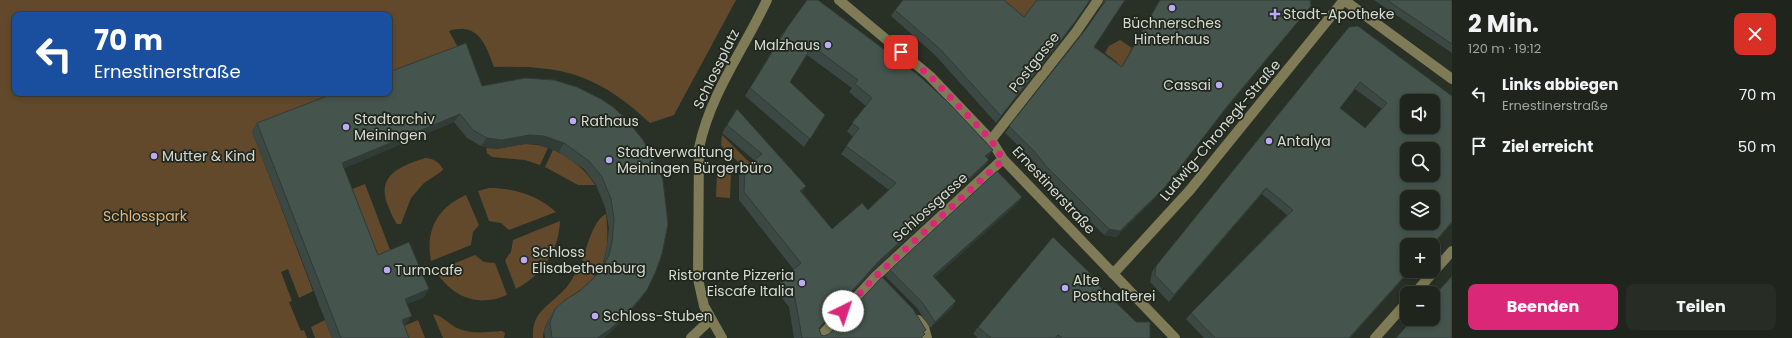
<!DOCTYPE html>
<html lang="de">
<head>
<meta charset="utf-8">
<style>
  :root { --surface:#1f241c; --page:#272c25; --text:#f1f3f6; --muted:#a1a4a3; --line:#3c413b; --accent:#db2777 }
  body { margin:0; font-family:Poppins,sans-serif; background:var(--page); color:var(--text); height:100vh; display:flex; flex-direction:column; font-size:15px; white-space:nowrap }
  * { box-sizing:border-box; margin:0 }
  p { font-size:13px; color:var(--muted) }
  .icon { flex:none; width:22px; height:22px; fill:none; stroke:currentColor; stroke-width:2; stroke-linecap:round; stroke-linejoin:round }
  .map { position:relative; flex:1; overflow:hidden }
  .side { display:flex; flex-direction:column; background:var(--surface); width:340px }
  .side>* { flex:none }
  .hud { position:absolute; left:12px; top:12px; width:380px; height:84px; border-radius:8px; box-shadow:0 2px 6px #0003,0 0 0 1px var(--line); background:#1a4fa0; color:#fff; overflow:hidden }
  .controls { position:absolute; left:1400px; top:94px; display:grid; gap:8px }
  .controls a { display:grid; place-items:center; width:40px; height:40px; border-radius:8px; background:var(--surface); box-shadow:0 2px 6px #0003,0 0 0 1px var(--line); font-size:20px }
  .pin { position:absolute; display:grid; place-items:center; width:34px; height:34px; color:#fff; margin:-17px; border-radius:8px; box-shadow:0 2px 6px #0006 }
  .me { position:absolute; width:44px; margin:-22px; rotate:41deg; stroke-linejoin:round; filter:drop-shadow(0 0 3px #0008) }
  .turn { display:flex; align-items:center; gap:14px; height:84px; padding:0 16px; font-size:18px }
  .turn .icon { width:52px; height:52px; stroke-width:2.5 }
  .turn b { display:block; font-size:28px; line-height:34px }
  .round { display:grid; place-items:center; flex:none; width:42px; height:42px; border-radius:8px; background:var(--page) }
  .summary { display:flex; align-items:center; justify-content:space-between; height:68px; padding:0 16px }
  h1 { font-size:24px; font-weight:700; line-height:30px }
  .action { display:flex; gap:8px; margin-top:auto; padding:8px 16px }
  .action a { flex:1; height:46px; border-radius:8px; background:var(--accent); color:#fff; font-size:16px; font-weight:700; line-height:46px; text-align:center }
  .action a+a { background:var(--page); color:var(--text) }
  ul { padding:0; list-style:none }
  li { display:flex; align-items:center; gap:12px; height:52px; padding:0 16px }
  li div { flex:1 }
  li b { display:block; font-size:15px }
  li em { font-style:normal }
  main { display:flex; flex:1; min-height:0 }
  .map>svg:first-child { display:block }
</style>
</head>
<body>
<main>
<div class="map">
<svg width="1452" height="338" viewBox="0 0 1452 338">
  <rect width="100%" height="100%" fill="#293026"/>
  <path fill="#62492c" d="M0,0H736L674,115L650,123C598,75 564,65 494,67C486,45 478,21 449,31L460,51L389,78V15H15V93H351L252,131L313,291L299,298L288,269L281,272L292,301L289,302L301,331L304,330L307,338H0Z
    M993,0H1038L1020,23Z
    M1120,40L1132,48L1130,51L1145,61L1113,70L1117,62L1105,53L1109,46Z
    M722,135L751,164L746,169L723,148L721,145Z
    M525,144L538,145L548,148L540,165L525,160L492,157L487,153L486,148L496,149Z
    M553,150C570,157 585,169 595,185H578L545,167Z
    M425,158C433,158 439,162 443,169L442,171L424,183L411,198L401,224H397C393,219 391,213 389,208C374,176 400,166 425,158Z
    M717,173L731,174L730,198L716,197Z
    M365,184L392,255L372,263L345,192Z
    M489,188C514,188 537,195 556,212L509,230L501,223L489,221L478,191Z
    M466,195L479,225L473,232L471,245L431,261C425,230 438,207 466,195Z
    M606,214C608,233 609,251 600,269L582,260C587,248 593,220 606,214Z
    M560,221C559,251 542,275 516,289L505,260L511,252L513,240Z
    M475,255L484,262L495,263L507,295C501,297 495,300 488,300C467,303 446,289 436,271Z
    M578,268L596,276L593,281C574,296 544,311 543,338H533C532,314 544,309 560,294C568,287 573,278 578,268Z
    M433,314C441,315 448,323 455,327C471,335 485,332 502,331L505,333L504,338H443Z
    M325,320L332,338H315L311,327Z
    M418,320L425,338H401L397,329Z"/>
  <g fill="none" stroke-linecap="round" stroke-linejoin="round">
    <path stroke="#7f7b57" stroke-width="10" d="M839,0L930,76L991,140L1003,159L1175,338
      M1344,0L1452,79
      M991,140L1076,32L1098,0
      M1113,274L1190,190L1344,0
      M1415,293L1452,251
      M918,320L924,327L927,338
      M691,338L710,320
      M722,338L704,306L698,279L699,148C710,94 744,49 767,0
      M819,338L876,276L1003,159
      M1375,338L1407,302"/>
  </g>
  <path fill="#3c4843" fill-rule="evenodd" d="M807,0L993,150L987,158L989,160L983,168L872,271L819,329L821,335L824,336L923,333L922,338H794L789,307L775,289L781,281L794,270L739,200V175L745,167L754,160L722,133L737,109L806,186L802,192L832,229L868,210L889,190L841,154L853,137L847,131L866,106L849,92L852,88L807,55L790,82L825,115L804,147L745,96L781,36Z
    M1104,0H1125L1094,47L1121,67L1160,0H1310L1306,12L1225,110L1160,193L1116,237L1104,235L1041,172L1030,157L1005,133L1085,30L1103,4Z
    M1374,0H1452V53Z
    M895,10L1024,17L1071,28L996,123L935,55L891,16Z
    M1349,27L1452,223L1433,245H1407V271H1410L1350,338H1204L1186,319L1191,313L1287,215L1262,194L1169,302L1150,282L1152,272L1156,266ZM1355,89L1382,109L1365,128L1340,108Z
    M482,86L577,87L641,299L619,324L604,338H545L544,331L549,318L555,309L581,290L596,275L603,264L606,252L609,228L605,207L596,185L584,169L559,152L538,144H524L496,149L481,146L467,138L454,122L344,168L378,255L429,289L423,298L407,304L406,324L404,325L409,338H332L252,131L257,123Z
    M1022,197L1018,203L934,278L952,308L930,328L917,308L885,276L890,270Z
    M1099,282L1097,284L1150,338H978L973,334L978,327Z"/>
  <path fill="#313b37" d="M1311,6L1306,12L1225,110L1160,193L1116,237L1104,235L1109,229L1229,104Z
    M1075,22L1071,28L996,123L1001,116Z
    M460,114L454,122L336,172L342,163Z
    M530,135L544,136L564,143L559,152L538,144H524L496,149L481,146L487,138Z
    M993,150L987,158L985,156Z
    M989,160L983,168L872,271L813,336L819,328L877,263Z
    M806,186L800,194V191Z
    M1266,188L1262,194L1169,302L1174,295Z
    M1022,197L1018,203L929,283L933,276Z
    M1452,222V223L1433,245H1432Z
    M1409,271H1410L1350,338H1349Z
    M429,289L423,298L399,307L405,299Z
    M647,290L641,299L619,324L604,338H597Z
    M956,301L952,308L930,328L935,322Z
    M412,316L406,324L396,328L402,320Z"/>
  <path fill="#46544e" stroke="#313b37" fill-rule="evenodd" d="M807,0H818L917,74L949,103L993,150L985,156L989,160L877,263L819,328L821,335L824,336L829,334L882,277L913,309L926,330L923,332L925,334L921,338H802L795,298L781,281L801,263L744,192L745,167L762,154L727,125L737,109L806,186L800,191L832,229L862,203L868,210L896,183L846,146L859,128L852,123L872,98L855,84L858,80L812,46L790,82L825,115L810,139L750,88L787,28Z
    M903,0H1004L1024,17L1037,0H1090L1075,22L1001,116L940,49L895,10Z
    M1106,0H1125L1094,47L1122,67L1160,0H1310L1311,6L1229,104L1165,187L1120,231L1109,229L1046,166L1034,151L1009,126L1086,29Z
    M1387,0H1452V44Z
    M1358,26L1452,96V222L1432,245H1407V271H1409L1349,338H1215L1191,313L1293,210L1266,188L1174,295L1155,275L1156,266L1349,27ZM1360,82L1387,103L1365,128L1340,108ZM1407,101H1433V127H1407ZM1407,149H1433V175H1407ZM1407,197H1433V223H1407Z
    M466,43L482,86L525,78L554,80L577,87L601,99L613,107L626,119L643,140L659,169L663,181L668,224L662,254L656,271L647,290L625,316L609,330L597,338H552L550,322L555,309L565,300L581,290L599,273L609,255L612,243L614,219L611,199L602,177L589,161L564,143L544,136L530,135L502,140L487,138L473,130L460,114L342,163L378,255L409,242L429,289L405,299L412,316L402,320L409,338H341L257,123L335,93H389V72Z
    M997,171L1022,197L933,276L956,301L935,322L922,302L890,270Z
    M1053,237L1099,282L1097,284L1136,322H1150V338H1062L1058,335L1056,338H991L978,327Z
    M1452,276V338H1396L1413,319H1433V297Z"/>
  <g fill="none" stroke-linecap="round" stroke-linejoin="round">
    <path stroke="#db2777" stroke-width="7" stroke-dasharray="0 12.6" d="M843,311L876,276L1003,160L991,140L930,76L901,52"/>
  </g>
  <g fill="#bbaaf6" stroke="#20261c" stroke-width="1.5">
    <circle cx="1172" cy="8" r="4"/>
    <path d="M1273 8h4v4h4v4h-4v4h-4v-4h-4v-4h4z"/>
    <circle cx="828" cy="45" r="4"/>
    <circle cx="1219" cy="85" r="4"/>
    <circle cx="573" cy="121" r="4"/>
    <circle cx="346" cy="127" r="4"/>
    <circle cx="1269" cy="141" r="4"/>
    <circle cx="154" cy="156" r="4"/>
    <circle cx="609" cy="160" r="4"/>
    <circle cx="524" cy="260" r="4"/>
    <circle cx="387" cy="270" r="4"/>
    <circle cx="802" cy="283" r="4"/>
    <circle cx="1065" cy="288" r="4"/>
    <circle cx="595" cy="316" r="4"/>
  </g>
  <g text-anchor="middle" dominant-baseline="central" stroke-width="3.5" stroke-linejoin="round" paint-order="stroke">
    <g font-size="14" fill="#d6dbd4" stroke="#20261c" text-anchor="start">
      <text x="1283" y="14">Stadt-Apotheke</text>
      <text x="1172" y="23" text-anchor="middle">Büchnersches<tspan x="1172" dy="16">Hinterhaus</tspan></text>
      <text x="820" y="45" text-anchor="end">Malzhaus</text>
      <text x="1211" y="85" text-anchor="end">Cassai</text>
      <text x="354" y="119">Stadtarchiv<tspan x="354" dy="16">Meiningen</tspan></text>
      <text x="581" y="121">Rathaus</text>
      <text x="1277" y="141">Antalya</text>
      <text x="617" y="152">Stadtverwaltung<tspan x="617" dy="16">Meiningen Bürgerbüro</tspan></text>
      <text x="162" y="156">Mutter &amp; Kind</text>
      <text x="532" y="252">Schloss<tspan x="532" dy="16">Elisabethenburg</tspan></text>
      <text x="395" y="270">Turmcafe</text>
      <text x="794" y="275" text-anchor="end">Ristorante Pizzeria<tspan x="794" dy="16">Eiscafe Italia</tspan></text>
      <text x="1073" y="280">Alte<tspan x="1073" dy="16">Posthalterei</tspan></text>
      <text x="603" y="316">Schloss-Stuben</text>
    </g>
    <g font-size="14" fill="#d6dbd4" stroke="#20261c">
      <text transform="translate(1034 62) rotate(-52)">Postgasse</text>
      <text transform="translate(716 69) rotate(-64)">Schlossplatz</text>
      <text transform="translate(1220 130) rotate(-50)">Ludwig-Chronegk-Straße</text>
      <text transform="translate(1054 190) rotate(47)">Ernestinerstraße</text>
      <text transform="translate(930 207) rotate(-42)">Schlossgasse</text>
    </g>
    <g font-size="14" fill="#e3b782" stroke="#20261c">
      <text x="145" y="216">Schlosspark</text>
    </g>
  </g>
</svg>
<div class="controls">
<a><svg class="icon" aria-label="sound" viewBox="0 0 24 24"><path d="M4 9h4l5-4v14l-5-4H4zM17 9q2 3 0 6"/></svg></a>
<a><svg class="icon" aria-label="search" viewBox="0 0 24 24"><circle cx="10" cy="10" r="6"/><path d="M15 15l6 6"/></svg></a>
<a><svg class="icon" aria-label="layers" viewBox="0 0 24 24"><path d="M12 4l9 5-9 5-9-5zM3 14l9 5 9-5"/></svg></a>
<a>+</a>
<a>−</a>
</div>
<div class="pin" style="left:901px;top:52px;background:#d93025"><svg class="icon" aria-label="arrive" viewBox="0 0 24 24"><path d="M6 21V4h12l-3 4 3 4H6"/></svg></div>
<svg class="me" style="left:843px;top:311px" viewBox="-20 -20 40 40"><circle r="19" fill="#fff"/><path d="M0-13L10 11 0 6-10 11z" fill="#db2777"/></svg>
<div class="hud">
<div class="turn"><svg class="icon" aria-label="left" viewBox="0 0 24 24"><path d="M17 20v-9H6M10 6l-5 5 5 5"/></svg><div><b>70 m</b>Ernestinerstraße</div></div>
</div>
</div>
<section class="side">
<div class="summary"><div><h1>2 Min.</h1><p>120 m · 19:12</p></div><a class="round" style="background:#d93025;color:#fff"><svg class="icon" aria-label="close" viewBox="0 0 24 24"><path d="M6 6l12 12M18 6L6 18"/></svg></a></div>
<ul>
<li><svg class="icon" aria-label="left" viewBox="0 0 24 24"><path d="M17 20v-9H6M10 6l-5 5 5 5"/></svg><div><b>Links abbiegen</b><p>Ernestinerstraße</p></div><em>70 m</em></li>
<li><svg class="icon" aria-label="arrive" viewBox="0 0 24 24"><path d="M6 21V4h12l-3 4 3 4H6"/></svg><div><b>Ziel erreicht</b></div><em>50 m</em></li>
</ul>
<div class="action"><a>Beenden</a><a>Teilen</a></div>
</section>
</main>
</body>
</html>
